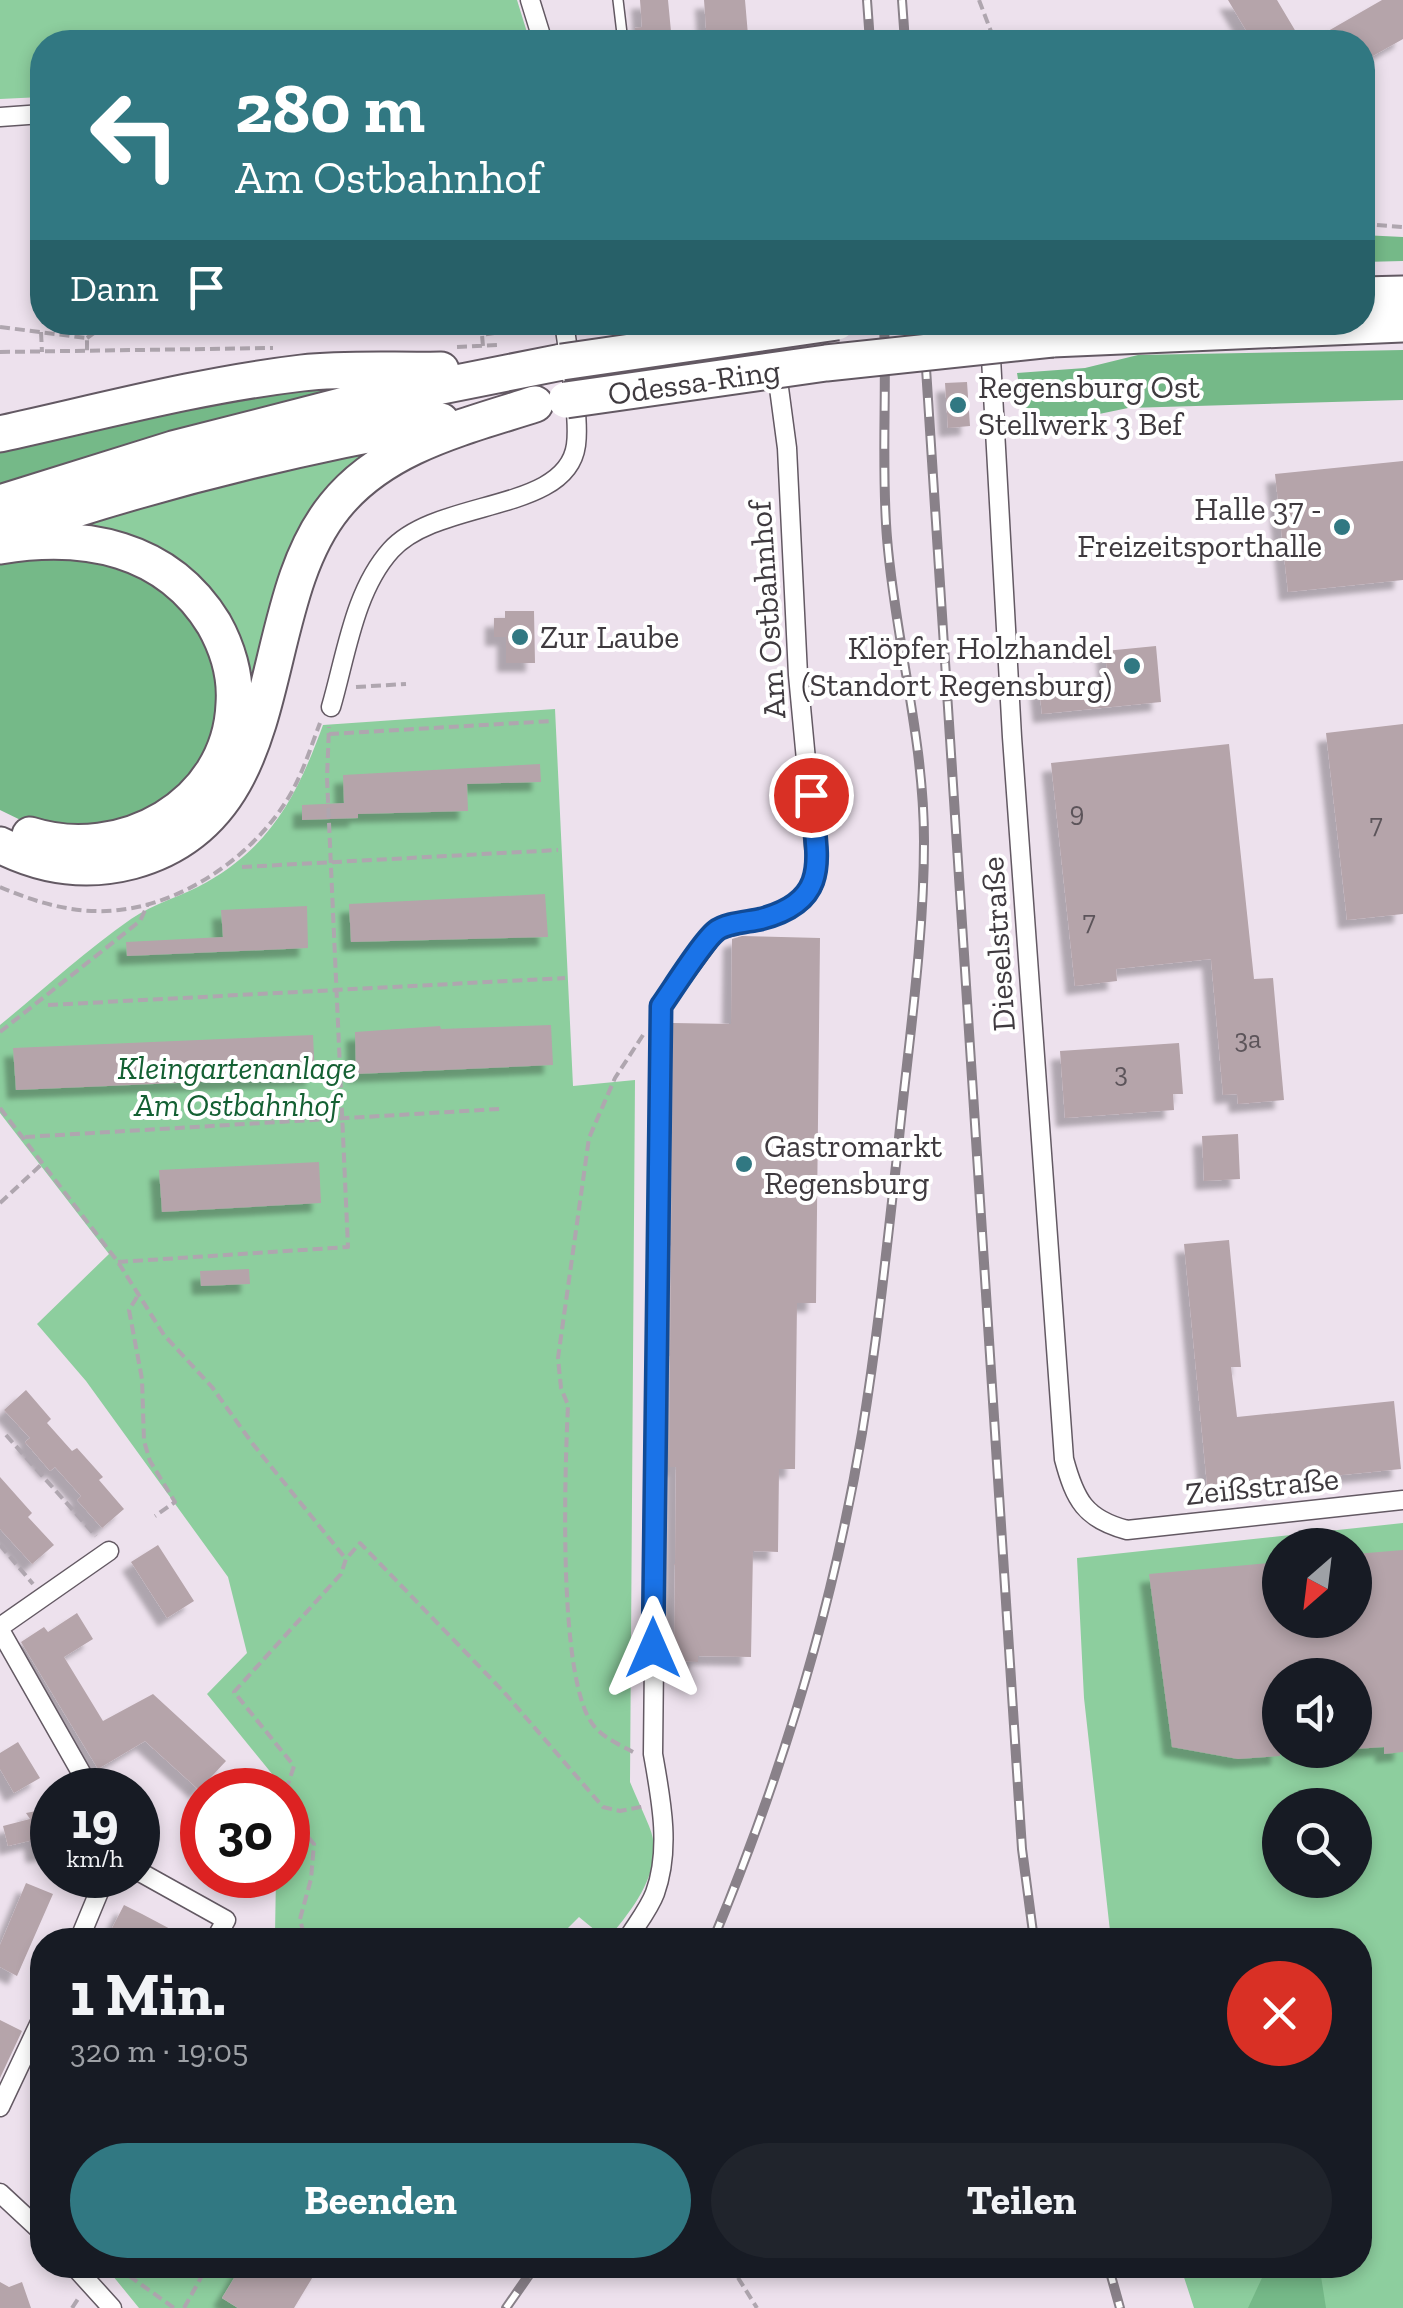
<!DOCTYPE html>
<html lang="de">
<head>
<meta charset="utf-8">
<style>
  :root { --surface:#171b24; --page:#20242c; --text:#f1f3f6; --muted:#9ea1a6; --accent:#317882 }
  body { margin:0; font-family:"Zilla Slab",serif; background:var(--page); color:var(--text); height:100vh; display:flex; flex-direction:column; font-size:38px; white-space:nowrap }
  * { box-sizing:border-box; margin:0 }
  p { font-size:32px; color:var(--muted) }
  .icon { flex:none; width:55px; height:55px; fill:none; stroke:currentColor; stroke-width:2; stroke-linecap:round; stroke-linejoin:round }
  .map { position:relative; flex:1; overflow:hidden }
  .sheet { position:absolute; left:30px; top:1928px; width:1342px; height:350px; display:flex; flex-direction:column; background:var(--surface); border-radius:40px; box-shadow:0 5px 15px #0003 }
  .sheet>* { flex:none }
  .banner { position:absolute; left:30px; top:30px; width:1345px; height:305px; border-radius:40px; box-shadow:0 5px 15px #0003; background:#317882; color:#fff; overflow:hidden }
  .needle { width:65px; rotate:208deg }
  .buttons { position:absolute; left:1262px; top:1528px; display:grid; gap:20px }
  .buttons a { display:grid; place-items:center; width:110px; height:110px; border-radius:50%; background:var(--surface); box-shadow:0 5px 15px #0003; font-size:50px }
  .speed { position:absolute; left:30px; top:1768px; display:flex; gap:20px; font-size:50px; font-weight:700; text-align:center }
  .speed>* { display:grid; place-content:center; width:130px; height:130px; border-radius:50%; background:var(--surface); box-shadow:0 5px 15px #0003; line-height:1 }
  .speed small { font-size:25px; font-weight:400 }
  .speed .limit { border:15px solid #d22; background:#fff; color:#111 }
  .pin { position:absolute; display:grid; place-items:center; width:85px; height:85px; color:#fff; margin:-42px; border:5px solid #fff; border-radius:50%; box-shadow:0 2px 10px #0007 }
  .me { position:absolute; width:110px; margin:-55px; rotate:0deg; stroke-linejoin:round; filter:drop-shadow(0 0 8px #0008) }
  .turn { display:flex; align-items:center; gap:35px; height:210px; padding:0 40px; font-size:45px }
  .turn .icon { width:130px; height:130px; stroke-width:2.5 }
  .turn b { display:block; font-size:70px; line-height:85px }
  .then { display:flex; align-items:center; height:95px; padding:0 40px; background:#0003; gap:20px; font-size:38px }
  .round { display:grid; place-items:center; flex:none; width:105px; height:105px; border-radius:52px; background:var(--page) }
  .overview { display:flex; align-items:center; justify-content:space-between; height:170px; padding:0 40px }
  h1 { font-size:60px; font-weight:800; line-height:75px }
  .button { display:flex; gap:20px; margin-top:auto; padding:20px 40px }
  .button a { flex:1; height:115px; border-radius:60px; background:var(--accent); color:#fff; font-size:40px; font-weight:800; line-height:115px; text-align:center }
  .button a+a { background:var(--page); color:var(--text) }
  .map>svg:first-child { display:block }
</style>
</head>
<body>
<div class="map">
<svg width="1403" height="2308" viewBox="0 0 1403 2308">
  <defs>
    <filter id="shadow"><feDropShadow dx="-9" dy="9" stdDeviation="2.5" flood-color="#0004"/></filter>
  </defs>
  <rect width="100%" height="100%" fill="#ede1ed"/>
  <path fill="#8dce9e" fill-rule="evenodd" d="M0,0H517L530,42H42V97L0,99Z
    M365,449L370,459L256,703L84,532L82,523L172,495Z
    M555,709L573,1086L635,1080L630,1782C636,1797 643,1811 649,1826C667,1868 632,1910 607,1940L579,1917L556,1940H279L275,1934L276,1875H288V1790H277V1780L207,1694L247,1653L228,1577L86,1381L37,1324L109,1254L0,1113V1025C43,990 85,951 131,919C154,903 183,896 207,882C273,844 298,793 323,725Z
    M1403,1523V2308H1194L1180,2265H1360V1940H1111L1084,1698L1077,1558ZM1280,1545H1355V1620H1280ZM1280,1675H1355V1750H1280ZM1280,1805H1355V1880H1280Z
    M104,2265H242L222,2298L238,2308H139Z"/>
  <path fill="#75b988" d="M1362,235L1403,237V261L1363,262Z
    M1403,350V400L1128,408L1075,419L1024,416L1017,373L1085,368L1138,355Z
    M318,386L324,398L0,485V452L256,394Z
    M35,554L137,566L199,621L224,693L204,767L126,828L35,827L0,810V563Z
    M1268,2265H1315L1320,2270L1326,2308H1248Z"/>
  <path fill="#b5a4aa" filter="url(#shadow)" d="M640,0H668L672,42H636L635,28L642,27Z
    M704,0H745L748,35L727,37L728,42H707Z
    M1228,0H1277L1302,42H1253Z
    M1382,0H1403V39L1362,62V42H1309Z
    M967,382L970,426L948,428L945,383Z
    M1403,461V580L1288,592L1275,474Z
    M505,611H534L535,663H506V637H494V618H505Z
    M1156,646L1161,702L1042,714L1039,688L1108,681L1105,651Z
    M1403,724V914L1347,920L1326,733Z
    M1229,744L1254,979L1273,978L1284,1100L1238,1104L1237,1094L1223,1095L1211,959L1116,969L1117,981L1075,986L1051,763Z
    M540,764L541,782L467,784L468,811L358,814V818L302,820V805L344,803L343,775Z
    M545,894L548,937L351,942L349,904Z
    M307,906L308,948L127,956L126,942L223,937L221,910Z
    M742,936L820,938L816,1303H797L795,1469H779L778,1552L753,1551L751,1657L698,1656V1662L674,1661L676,1467H669L673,1023L731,1024L732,939Z
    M551,1025L553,1065L356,1074L355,1032L440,1026L441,1029Z
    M313,1035L315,1077L16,1090L13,1048Z
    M1179,1043L1183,1094H1173L1174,1110L1065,1118L1060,1051Z
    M1238,1134L1240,1179L1204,1181L1202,1136Z
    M319,1162L321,1203L162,1212L159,1170Z
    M1229,1240L1241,1367H1231L1237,1417L1394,1401L1401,1469L1273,1482L1272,1478L1207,1485L1184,1244Z
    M249,1269L250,1284L201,1286L200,1271Z
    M26,1390L51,1419L47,1423L72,1451L77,1448L103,1477L99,1480L124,1509L102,1528L77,1500L81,1496L55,1467L50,1471L25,1442L30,1438L4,1410Z
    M0,1477L32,1513L28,1517L54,1545L32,1564L0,1529Z
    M158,1545L194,1601L167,1618L131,1562Z
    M1403,1550V1752L1384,1754V1747L1355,1749V1675H1280V1756L1238,1759L1172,1747L1149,1574L1280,1562V1620H1355V1554Z
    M77,1613L93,1639L64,1657L103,1721L153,1694L226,1761L199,1790L145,1741L98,1769L21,1642L44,1627L48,1632Z
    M18,1742L40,1778L14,1793L0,1769V1753Z
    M52,1808V1851L35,1854L33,1840L8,1846L3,1826L30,1819L26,1813Z
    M26,1883L53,1894L17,1976L0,1967V1945Z
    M124,1905L142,1914L191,1940H116L108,1936Z
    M0,2020L22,2031L0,2078Z
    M242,2265H320L294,2308H238L222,2298Z
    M0,2282L9,2287L22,2282L31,2308H0Z"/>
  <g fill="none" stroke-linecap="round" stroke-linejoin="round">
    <g stroke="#635963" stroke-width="12">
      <path id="lane" d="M618,0L623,42"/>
    </g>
    <g stroke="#635963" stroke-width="21">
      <path id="street" d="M530,0L543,42
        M0,117L42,114
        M989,322L1012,737L1064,1459C1075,1500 1085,1519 1127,1530L1403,1500
        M331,707C346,656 354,591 391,550C438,498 567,513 576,445C580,416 568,354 564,322
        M0,1627L109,1551
        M0,1630L91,1790
        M138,1871L226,1920L215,1940
        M79,1940L106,1875
        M627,1940C636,1925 649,1909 655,1893C671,1849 661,1799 653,1754L661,1006L717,930L782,913L803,900L813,885L816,866L798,675L787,448L771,328
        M0,2107L42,2018
        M0,2193L42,2232
        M73,2265L112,2308"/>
    </g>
    <g stroke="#635963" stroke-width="39">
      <path id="highway" d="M1362,295L1403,294
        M1052,339L1403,324
        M0,434C100,412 200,385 302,373C348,368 395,371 441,370
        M0,503L173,449L341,406L562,362
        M3,533C145,484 293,447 441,421
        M0,546C84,532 167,547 214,624C227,647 236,676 234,704C230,806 121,864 30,835
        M0,845C43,867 86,873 132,861C297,816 249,612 335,506C384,445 464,427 535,404"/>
    </g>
    <path stroke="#afa6af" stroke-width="4" stroke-dasharray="10 5" stroke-linecap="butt" d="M979,0L995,42
      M1362,224L1403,227
      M0,327L87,338V351
      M41,332L42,352
      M87,338L101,328L142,322
      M483,346L482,335L546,325
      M457,347L498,345
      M0,352L273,348
      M356,687L406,684
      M329,734L553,721
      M242,867L558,850
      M0,887C37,903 78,915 119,910C185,903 252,856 287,800C302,776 310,749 320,723
      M48,1005L565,978
      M0,1032L140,921L148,904
      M0,1108L118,1262L164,1335L212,1387L252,1443L346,1559
      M25,1137L499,1109
      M0,1203L43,1163
      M118,1262L348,1247L327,778L329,727
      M137,1297L129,1310L142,1379L144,1441L150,1461L175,1502L155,1516
      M6,1435L96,1536
      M0,1545L33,1584
      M633,1752C620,1745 604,1738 594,1726C557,1682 565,1468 568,1405L561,1388L558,1358L589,1138L615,1078L643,1035
      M286,1790L294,1766L234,1692L341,1574L346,1559L360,1543L503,1691L603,1807L620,1811L646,1806
      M288,1798L301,1829L314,1844L311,1879L300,1919L305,1940
      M730,2265L757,2308
      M101,2272L121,2270L174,2308
      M72,2308L78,2299
      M184,2308L208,2265"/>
    <use href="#lane" stroke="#fff" stroke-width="9"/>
    <use href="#street" stroke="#fff" stroke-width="18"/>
    <use href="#highway" stroke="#fff" stroke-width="35"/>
    <g stroke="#898189" stroke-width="10">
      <path id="rail" d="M867,0L870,42
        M902,0L905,42
        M923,322L1022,1849L1034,1940
        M713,1940C781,1777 833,1608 862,1433C878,1335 888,1237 899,1138C909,1039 924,940 924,841C924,738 895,639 887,538C881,466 887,394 884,322
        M1108,2265L1120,2308
        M506,2308L536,2265"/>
    </g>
    <use href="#rail" stroke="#fff" stroke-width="6" stroke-dasharray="19" stroke-linecap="butt"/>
    <g stroke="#635963" stroke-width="39" stroke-linecap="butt">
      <path id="highway-bridge" d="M562,362L837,322
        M566,400L826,363L1052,339"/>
    </g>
    <use href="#highway-bridge" stroke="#fff" stroke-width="35"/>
  </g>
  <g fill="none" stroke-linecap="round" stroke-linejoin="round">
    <g stroke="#114b97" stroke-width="25">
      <path id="route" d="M653,1648L661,1006C673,989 703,941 716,931C726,923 748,922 761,919C834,900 816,855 811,795"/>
    </g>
    <use href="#route" stroke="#1a73e8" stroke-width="18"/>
  </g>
  <g fill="#317882" stroke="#fff" stroke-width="4">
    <circle cx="958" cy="405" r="10"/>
    <circle cx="1342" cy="527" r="10"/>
    <circle cx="520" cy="637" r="10"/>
    <circle cx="1132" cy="666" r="10"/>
    <circle cx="744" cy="1164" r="10"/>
  </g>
  <g text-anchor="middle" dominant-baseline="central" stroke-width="8" stroke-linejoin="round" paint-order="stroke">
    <g font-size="28" fill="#5c545a">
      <text x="1077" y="811">9</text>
      <text x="1376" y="823">7</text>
      <text x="1089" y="920">7</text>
      <text x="1248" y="1038">3a</text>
      <text x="1121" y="1072">3</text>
    </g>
    <g font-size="32" fill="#3f3a3f" stroke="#fff">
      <text transform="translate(694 382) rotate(-8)">Odessa-Ring</text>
      <text transform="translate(767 610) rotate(-94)">Am Ostbahnhof</text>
      <text transform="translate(998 944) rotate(-94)">Dieselstraße</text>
      <text transform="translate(1262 1486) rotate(-6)">Zeißstraße</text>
    </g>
    <g font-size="32" fill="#3f3a3f" stroke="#fff" text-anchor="start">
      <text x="978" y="387">Regensburg Ost<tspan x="978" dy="37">Stellwerk 3 Bef</tspan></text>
      <text x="1322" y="509" text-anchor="end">Halle 37 -<tspan x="1322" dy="37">Freizeitsporthalle</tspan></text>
      <text x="540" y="637">Zur Laube</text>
      <text x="1112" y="648" text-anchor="end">Klöpfer Holzhandel<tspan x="1112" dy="37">(Standort Regensburg)</tspan></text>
      <text x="764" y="1146">Gastromarkt<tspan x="764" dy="37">Regensburg</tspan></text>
    </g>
    <g font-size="32" font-style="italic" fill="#146033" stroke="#fff">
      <text x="237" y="1068">Kleingartenanlage<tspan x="237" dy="37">Am Ostbahnhof</tspan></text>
    </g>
  </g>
</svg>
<div class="buttons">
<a><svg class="needle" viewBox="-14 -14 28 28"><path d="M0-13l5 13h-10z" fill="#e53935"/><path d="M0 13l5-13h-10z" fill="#9ea1a6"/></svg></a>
<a><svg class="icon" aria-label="sound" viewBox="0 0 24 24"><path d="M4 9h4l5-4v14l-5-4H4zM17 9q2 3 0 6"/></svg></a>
<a><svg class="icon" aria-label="search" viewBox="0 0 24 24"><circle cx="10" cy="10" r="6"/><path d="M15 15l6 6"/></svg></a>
</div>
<div class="speed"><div>19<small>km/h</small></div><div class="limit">30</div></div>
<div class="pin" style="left:811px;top:795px;background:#d93025"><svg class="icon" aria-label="arrive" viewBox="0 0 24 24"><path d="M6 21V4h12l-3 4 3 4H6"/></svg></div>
<svg class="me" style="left:653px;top:1648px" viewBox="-20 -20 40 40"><path d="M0-17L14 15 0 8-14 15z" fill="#1a73e8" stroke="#fff" stroke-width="4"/></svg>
<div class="banner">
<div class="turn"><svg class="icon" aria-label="left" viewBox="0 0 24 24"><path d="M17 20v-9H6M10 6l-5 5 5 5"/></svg><div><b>280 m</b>Am Ostbahnhof</div></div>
<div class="then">Dann<svg class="icon" aria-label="arrive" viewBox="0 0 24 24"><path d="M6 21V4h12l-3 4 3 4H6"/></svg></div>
</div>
<section class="sheet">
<div class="overview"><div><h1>1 Min.</h1><p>320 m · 19:05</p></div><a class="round" style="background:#d93025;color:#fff"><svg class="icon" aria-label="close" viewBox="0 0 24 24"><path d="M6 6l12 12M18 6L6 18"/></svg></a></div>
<div class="button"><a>Beenden</a><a>Teilen</a></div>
</section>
</div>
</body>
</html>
